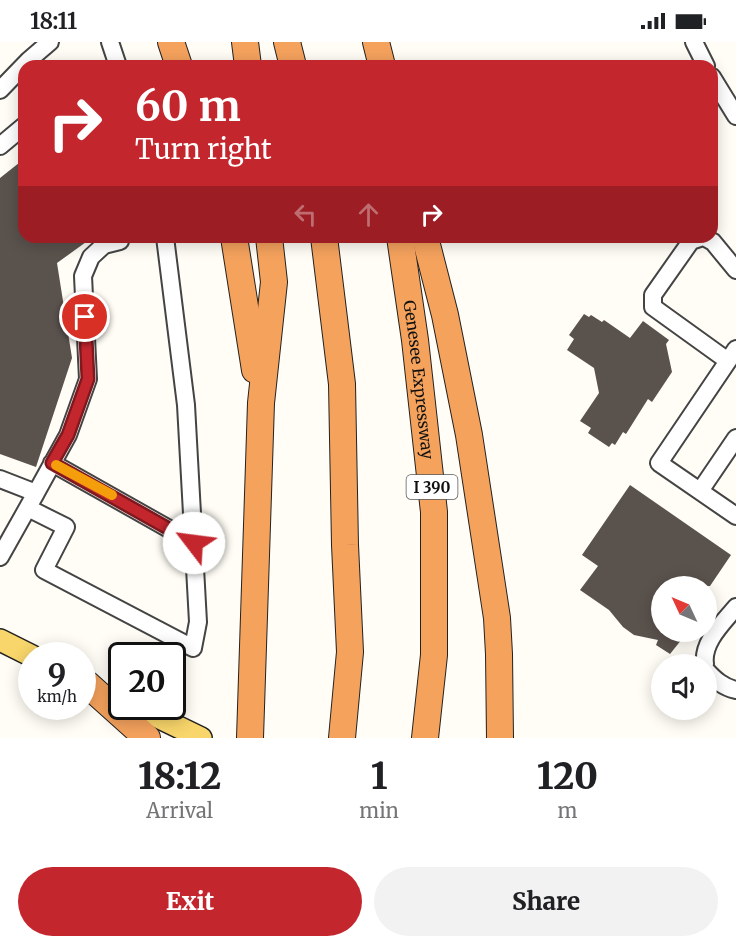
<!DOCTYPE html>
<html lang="en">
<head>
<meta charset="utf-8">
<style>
  :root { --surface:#fff; --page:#f2f2f2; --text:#202124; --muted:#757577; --accent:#c4262e }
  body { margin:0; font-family:Merriweather,serif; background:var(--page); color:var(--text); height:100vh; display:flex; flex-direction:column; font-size:22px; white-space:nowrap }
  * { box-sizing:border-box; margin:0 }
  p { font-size:20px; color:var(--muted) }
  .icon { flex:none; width:33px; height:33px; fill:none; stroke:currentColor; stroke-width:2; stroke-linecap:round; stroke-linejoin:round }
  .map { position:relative; height:696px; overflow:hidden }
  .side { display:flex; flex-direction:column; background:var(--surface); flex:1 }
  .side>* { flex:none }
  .banner { position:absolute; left:18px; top:18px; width:700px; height:183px; border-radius:18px; box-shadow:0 3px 15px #0003; background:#c4262e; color:#fff; overflow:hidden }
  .needle { width:39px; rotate:314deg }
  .tools { position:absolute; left:651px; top:534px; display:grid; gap:12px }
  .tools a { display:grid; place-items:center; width:66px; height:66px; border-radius:50%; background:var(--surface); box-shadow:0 3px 15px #0003; font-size:30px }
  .speed { position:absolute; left:18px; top:600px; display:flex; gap:12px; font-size:30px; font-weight:700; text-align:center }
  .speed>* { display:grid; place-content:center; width:78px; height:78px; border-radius:50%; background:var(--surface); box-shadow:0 3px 15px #0003; line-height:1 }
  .speed small { font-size:15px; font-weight:400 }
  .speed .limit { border:3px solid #111; border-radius:9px; background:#fff; color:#111 }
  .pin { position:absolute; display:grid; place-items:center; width:51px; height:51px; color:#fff; margin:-26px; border:3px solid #fff; border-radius:50%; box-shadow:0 2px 6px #0007 }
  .me { position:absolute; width:66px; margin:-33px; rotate:300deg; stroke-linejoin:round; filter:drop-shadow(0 0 4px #0008) }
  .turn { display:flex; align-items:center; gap:21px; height:126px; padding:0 18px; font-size:27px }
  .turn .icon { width:78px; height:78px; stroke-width:2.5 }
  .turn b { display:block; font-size:42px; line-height:51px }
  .lanes { display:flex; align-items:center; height:57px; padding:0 18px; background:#0003; justify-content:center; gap:30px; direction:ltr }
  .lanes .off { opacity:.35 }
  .eta { display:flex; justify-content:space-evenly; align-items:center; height:102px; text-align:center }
  .eta b { font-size:36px; font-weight:800; line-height:42px }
  .primary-button { display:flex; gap:12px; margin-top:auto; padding:12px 18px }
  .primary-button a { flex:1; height:69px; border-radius:36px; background:var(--accent); color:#fff; font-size:24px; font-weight:800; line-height:69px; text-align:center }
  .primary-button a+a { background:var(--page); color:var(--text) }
  .status { display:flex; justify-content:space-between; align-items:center; height:42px; padding:0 30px; background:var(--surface); direction:ltr }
  .status svg { height:16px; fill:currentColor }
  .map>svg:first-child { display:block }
</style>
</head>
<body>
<div class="status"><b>18:11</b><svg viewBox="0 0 49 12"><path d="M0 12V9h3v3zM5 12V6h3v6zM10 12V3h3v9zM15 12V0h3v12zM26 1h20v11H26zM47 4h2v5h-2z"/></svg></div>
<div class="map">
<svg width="736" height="696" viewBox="0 0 736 696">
  <rect width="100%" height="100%" fill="#fffdf5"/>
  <path fill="#5a524d" d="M24,117V195H93L57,221L72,316L36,425L0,412V136Z
    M584,272L589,275L591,273L602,280L604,278L630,296L643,279L669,298L666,302L672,330L652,360L648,357L626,392L623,390L615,403L612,401L609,405L588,391L591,386L580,379L599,351L594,326L567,308L574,297L569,293Z
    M630,443L731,513L710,544H662V590H672L682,597L670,612L656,603L658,598L634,593L623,585L609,568L580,548L598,524L582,513Z"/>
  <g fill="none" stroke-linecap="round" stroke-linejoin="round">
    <g stroke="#444" stroke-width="20">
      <path id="minor" d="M110,0L118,24
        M694,0L706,24
        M712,35L736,74
        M0,48L29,18L50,0
        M0,104L24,84
        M703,195L691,199L653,253V265L728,319L736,307
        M704,195L713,200L736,228
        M728,319L659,421L736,474
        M52,421L194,501
        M0,437L36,451L0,515
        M700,449L736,396
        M36,451L68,393L88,337L83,234L91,215L104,203L120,199L119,195
        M28,466L66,485L44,528L193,606L198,580L186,363L165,195
        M705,622C702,600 723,581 736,565
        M706,628C715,638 723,645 736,648"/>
    </g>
    <g stroke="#222" stroke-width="24">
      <path id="major" d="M0,598L32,614
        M135,664L201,696"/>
    </g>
    <g stroke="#222" stroke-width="28">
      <g id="highway">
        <path d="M171,0L179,24"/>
        <path d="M245,0L248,24"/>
        <path d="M287,0L293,24"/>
        <path d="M376,0L382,24"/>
        <path d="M234,195L255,328"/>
        <path d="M324,195L342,342L345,503L350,610L342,696"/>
        <path id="s1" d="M400,195L415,298L434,470V613L425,696"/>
        <path d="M425,195L445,273L469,393L497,576L499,612L500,696"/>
        <path d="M87,642L147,696"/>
        <path d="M250,696L261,361L274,240L269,195"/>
      </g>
    </g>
    <use href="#minor" stroke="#fff" stroke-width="16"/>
    <use href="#major" stroke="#f9d66b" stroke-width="21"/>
    <use href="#highway" stroke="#f5a25d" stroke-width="26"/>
  </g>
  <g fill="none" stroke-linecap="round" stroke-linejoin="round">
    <g stroke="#7f191e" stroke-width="15">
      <path id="route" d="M85,275L88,337L68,393L52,421L194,501"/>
    </g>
    <use href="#route" stroke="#c4262e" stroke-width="10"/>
    <path stroke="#f59e0b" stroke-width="10" d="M56,423L112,453"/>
  </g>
  <g text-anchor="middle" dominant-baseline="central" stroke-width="6" stroke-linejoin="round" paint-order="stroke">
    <rect fill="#fff" stroke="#585858" stroke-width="1.5" x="406.5" y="433" width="51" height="24" rx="4.5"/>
    <g font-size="15" font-weight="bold" fill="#111">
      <text x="432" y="445">I 390</text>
    </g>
    <g font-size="16" fill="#111" stroke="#fff">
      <text stroke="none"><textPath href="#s1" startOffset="144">Genesee Expressway</textPath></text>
    </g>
  </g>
</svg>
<div class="tools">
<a><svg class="needle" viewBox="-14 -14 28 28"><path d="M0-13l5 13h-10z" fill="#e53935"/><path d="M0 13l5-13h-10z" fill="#757577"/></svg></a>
<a><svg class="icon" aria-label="sound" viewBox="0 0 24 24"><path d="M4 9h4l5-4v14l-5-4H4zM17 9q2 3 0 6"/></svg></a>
</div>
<div class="speed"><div>9<small>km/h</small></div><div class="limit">20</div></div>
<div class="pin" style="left:85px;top:275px;background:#d93025"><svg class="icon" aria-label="arrive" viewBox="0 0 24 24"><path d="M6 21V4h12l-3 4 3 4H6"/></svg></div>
<svg class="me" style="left:194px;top:501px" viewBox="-20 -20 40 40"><circle r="19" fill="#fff"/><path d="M0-13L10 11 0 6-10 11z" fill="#c4262e"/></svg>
<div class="banner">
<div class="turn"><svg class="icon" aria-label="right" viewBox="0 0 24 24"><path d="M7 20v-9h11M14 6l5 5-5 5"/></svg><div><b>60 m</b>Turn right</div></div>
<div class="lanes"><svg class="icon off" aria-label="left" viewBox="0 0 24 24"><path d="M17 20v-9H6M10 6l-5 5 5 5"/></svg><svg class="icon off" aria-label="ahead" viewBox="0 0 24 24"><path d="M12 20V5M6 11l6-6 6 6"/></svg><svg class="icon" aria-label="right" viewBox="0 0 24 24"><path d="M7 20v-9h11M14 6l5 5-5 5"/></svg></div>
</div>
</div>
<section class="side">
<div class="eta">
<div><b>18:12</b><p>Arrival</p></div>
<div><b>1</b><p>min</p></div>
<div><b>120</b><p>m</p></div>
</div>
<div class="primary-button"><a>Exit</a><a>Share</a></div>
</section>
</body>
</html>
